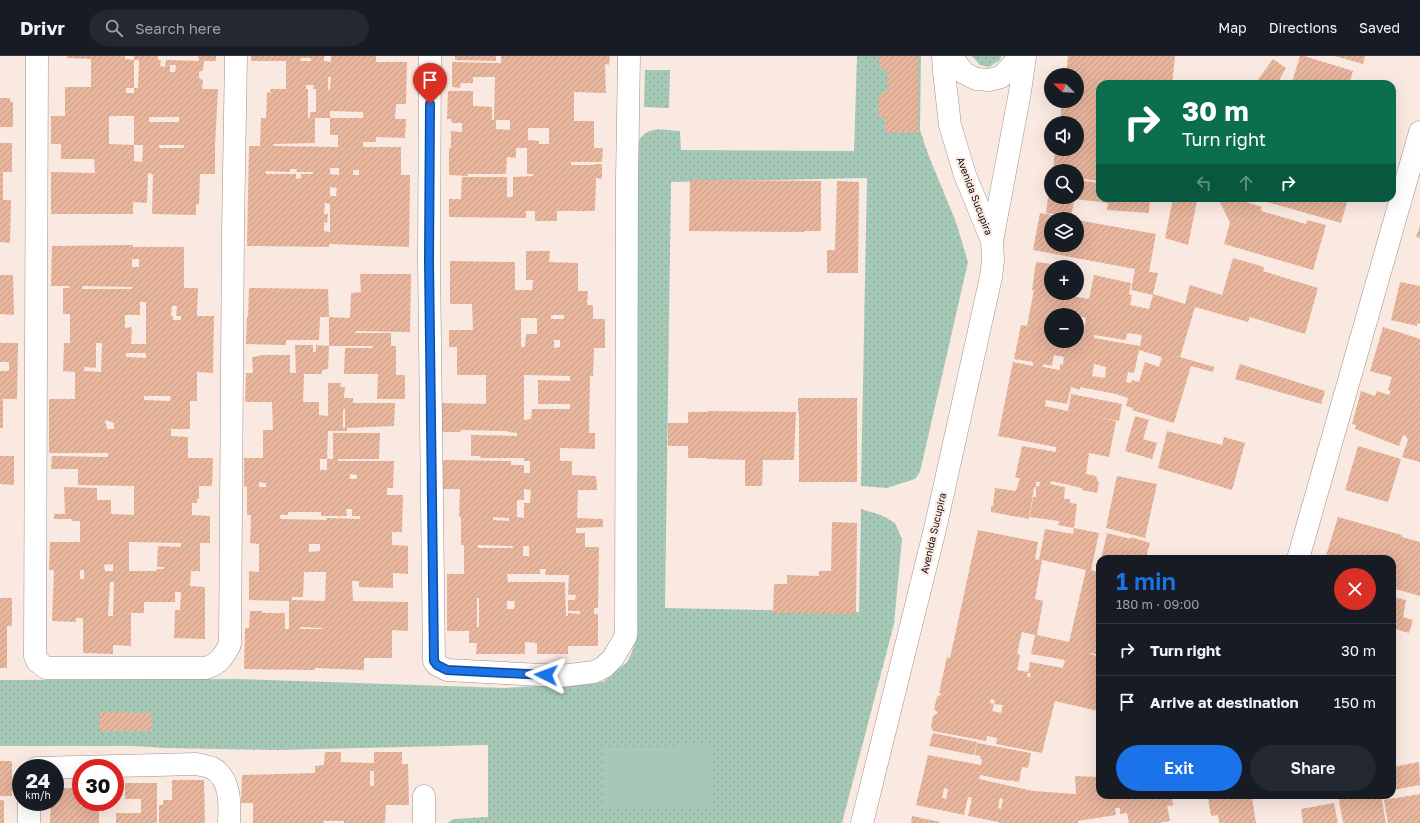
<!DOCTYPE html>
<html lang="en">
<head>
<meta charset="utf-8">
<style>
  :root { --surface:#171b24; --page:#242831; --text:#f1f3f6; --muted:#9ea1a6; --line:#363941; --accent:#1a73e8 }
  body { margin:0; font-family:"Golos Text",sans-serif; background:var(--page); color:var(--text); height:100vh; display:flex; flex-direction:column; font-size:15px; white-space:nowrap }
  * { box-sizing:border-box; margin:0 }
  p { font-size:13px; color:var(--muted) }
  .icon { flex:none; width:22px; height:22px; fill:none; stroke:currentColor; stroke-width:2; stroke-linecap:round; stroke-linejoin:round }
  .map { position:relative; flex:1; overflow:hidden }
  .details { position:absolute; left:1096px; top:499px; width:300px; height:244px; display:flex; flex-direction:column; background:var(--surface); border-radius:12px; box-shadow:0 4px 16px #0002 }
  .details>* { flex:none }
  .guide { position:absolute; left:1096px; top:24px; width:300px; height:122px; border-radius:12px; box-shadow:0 4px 16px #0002; background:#0b6e4f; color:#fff; overflow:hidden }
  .needle { width:26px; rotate:293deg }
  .controls { position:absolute; left:1044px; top:12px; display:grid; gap:8px }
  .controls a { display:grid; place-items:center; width:40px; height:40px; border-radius:50%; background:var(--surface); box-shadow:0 4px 16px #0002; font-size:20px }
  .speed { position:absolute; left:12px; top:703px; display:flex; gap:8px; font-size:20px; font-weight:700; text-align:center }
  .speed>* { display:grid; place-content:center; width:52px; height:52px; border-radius:50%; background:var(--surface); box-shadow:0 4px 16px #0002; line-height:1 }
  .speed small { font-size:10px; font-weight:400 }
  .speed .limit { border:6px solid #d22; background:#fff; color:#111 }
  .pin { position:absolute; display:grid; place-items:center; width:34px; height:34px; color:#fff; margin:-41px -17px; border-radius:50% 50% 50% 0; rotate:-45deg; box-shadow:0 0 4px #0007 }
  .pin .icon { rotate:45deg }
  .me { position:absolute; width:44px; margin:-22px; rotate:273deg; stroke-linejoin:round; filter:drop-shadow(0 0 3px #0008) }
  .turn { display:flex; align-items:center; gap:14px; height:84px; padding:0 20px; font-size:18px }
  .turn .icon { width:52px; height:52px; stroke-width:2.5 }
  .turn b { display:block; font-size:28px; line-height:34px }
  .lanes { display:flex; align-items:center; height:38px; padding:0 20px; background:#0003; justify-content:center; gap:20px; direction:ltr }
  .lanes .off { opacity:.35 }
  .round { display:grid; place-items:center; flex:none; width:42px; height:42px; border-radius:21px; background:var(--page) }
  .overview { display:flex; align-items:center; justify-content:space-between; height:68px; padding:0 20px }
  h1 { font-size:24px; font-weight:600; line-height:30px; color:var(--accent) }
  .button { display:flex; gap:8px; margin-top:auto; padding:8px 20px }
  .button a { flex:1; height:46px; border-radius:24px; background:var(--accent); color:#fff; font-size:16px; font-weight:600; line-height:46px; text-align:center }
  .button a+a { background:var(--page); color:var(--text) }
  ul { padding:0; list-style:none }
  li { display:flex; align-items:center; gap:12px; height:52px; padding:0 20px; border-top:1px solid var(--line) }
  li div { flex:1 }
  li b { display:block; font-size:15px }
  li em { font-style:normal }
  header { display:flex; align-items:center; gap:24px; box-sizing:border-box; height:56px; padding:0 20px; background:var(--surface); border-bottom:1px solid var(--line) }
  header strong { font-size:19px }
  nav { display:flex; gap:22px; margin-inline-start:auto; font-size:14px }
  .search { width:280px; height:36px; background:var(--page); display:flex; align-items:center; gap:10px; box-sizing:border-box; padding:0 14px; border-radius:22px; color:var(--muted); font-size:15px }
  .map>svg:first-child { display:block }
</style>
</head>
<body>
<header>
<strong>Drivr</strong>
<div class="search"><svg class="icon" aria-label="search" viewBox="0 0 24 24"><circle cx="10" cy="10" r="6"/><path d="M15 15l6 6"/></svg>Search here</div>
<nav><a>Map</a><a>Directions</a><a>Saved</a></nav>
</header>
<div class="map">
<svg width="1420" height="767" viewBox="0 0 1420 767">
  <defs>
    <pattern id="park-dots" width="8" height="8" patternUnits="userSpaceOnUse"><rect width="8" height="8" fill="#a5c9b6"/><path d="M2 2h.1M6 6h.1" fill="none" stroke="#8dab9b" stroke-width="1.8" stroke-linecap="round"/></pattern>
    <pattern id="building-hatch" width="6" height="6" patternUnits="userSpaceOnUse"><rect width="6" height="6" fill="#e8b59d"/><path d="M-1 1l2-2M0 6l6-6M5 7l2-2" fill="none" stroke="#c69a86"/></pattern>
  </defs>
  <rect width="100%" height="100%" fill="#fae9e1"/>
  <path fill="url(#park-dots)" d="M857,0H921L920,74L928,98L956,166L968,206L920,416L915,423L887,432L861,430L867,122L671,126L665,552L859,556L861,453L881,459L895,467L902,483L894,568L842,767H447L454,763L488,761V689L277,694L165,692L133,690H0V624L242,623L505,632L603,626L627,606L631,598L638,578L637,126L639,84C649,69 664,74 680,75L681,94L854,95Z
    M972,0H1001L1000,4L989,11L980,9Z
    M645,14H670L669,52L644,51Z"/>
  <path fill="#a5c9b6" d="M712,689L711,751L605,752L604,693Z"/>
  <path fill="url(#building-hatch)" fill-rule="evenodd" d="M67,0H125V3L134,4V0H158V4H161L160,10L165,11L166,4L199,5L198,0H216V5H204L203,14L199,16V22L203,24L202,33H218L215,89V118H200L199,148L196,149V159L152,158L153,118L148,117L147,147L133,146V158H51V116L95,117L94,103H61V88H51V60H65V31H91V3L67,2ZM134,4H139L138,32H134V37H126V32H134ZM170,9H176L175,16H170ZM109,60H134V89H143L142,106L134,105V89L109,88ZM149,61H179V66H149ZM159,89H184V92H159Z
    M251,0H324V5L331,6V0H376V6H407L406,48H396L395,63H406L405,82L376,81V86H363V91H401V119H410L409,191L329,188V191L247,190L249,90H260L261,62H266L267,36L271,37L270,33H286V5H251ZM301,2H311V5H300ZM328,21H331L330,34L328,33ZM306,29H314L313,33H316V56H310V62H308V33H306ZM330,55L363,56V62H330V79H338V91L274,90L273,88L315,87V62H330ZM330,112H339V119L330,118ZM290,113H297L296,116H313V118H301V122L296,123V118H266V115L290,116ZM353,114H359V119H353ZM330,131L337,132L336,140H330ZM325,147L330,148V176L324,175V166L327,167L328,158H324Z
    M455,0H496V5L455,4Z
    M501,0H610L609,9L605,8L606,37L574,36V65H594V92H603L602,106H571V109H594V108H602V123L596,122L595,155H557V165H535V155H526V162L449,161V143H461L462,121H507V141H513V121L533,120V118H527V92H516V102L507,101L506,118H468V120L449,119V92H451V75L462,76V67H452L451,63H447L448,35H473V50L492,51V64H494L495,21H473V27H461L460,32L452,31V6L501,7ZM496,64H510V74L496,73ZM528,72H549V88H539V85L528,84Z
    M879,0H918V77L885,76V60H878L879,40L890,32L887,29V21L889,18L879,9Z
    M1068,0H1175L1172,28H1100V125L1077,122V115H1053L1055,93H1077V67H1060L1062,45H1077V19H1066Z
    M1300,0H1304L1353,15L1349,28H1293L1294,27L1292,26Z
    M1335,0H1365L1363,8Z
    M1273,3L1286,12L1277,28H1255Z
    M0,42H10V46H13V71H0Z
    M0,87H12V116H3V144H11L10,187L0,186Z
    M690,124L821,125V175H804V176L689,175Z
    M1077,124L1100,127V142H1150L1149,157L1107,154L1108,147L1067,142L1077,141Z
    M837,125L859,126L858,217H827V194H835Z
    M1048,141L1074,145L1071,161L1046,157Z
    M1173,142H1184L1197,145L1188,189L1165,182Z
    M1206,142H1233L1262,151L1261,155L1306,168L1307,164L1326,169L1313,214L1224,188L1230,167L1220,146Z
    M1253,142H1348L1341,167Z
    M1040,157L1069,162L1051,163V189H1077V164L1156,178L1149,216L1158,217L1153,238L1185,248L1190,229L1222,239L1233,202L1264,211L1263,215L1318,232L1305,278L1250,261L1248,266L1195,251L1180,301L1214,311L1213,316L1191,310L1174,367L1132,354L1133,352L1126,350L1128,342L1116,338L1080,331V334L1071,331L1067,348L1046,344L1045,350L1068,355L1071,338L1122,348L1119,365L1086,359L1116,365L1109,401L1089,397L1086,418L1096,420L1098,426L1099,427L1097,437L1082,434V432L1051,425L1050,428L1065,431L1064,443H1070V447L1077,448L1074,472L1058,469L1059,465L1030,461L1033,441H1036V430L1039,431L1040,426H1036V431H1034L1029,463L991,456V450H993L995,432L1016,435L1020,422H1015L1022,390L1056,396V391L998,380L1013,306L1033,310V306L1014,303L1021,269L1027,270L1034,234H1032L1036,206L1067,210L1051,211V237H1066V239L1089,243L1094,219L1131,227L1129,238L1132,239L1130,249L1149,253L1153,239L1131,234L1135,213L1033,194ZM1068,258L1077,259V260L1086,262L1083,280L1078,279L1077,285H1051V259ZM1127,277L1142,279L1140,290L1094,282V279L1126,284ZM1139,294L1162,301L1159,311L1145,306L1139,326L1132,324L1131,327L1126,326L1128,316L1134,317ZM1054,299L1064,301L1063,309L1060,308V314L1043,311V308L1052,310ZM1094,308L1106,311L1105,322L1092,320Z
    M1420,170V182L1416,181Z
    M133,189V191H184V232H198L197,260H214L213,317L197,316V345H190V373H171V380L188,381V402H213L212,430H199V443H197V447H192V459L210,460V487H200V515H191L190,530L205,531V583L174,582L175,554H180L181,536H175V546H144V557H131V590L113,589V598L83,597V562H76V566L52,565L54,514H49L50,486H80V465H72V463H54V458H65L64,431L97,432V444H111V458L134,459V430L78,429V413H51L52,400L108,401V397H49V343H75V316L63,315L64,287H70V258H63V232H70L69,230H51L52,190ZM132,203H139V211H132ZM82,230L132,231V233H82ZM140,246H146V288H131L132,271L125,272V259H140ZM172,250H177L176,260H181V264H173V260H171ZM96,287H102L101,316L84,315V311L96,312ZM126,297H146V302L126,301ZM144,340H171L170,345L144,344ZM105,364L114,367V373H107ZM129,486L181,487V491L158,490L157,511H164V513H157V515H129ZM113,508V515H105L104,509ZM80,514H84V523H80ZM110,526H114L113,560H108Z
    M526,195H550L549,206L578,207V235H588L587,249H593V263H605V292H594L593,320H590L589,377H595V393L560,392V405H572V419L596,420L597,434H578L577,462L603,463V471L576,472V477H585V491H599L598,552H594V558H598V590H568V598H537V587L525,586V598H476L477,587H469V575H447V518H464V489H461V461H459L460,433H443V404L511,405V409H524V417H530V405H524V402H480L481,400H471V379L517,380V377L508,376V375L460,374L461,376H442V347L486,348V319H457V291H449V274H473L472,248H450V205L515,206V234H532L533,224H526ZM551,259H564V263H551ZM521,262H537V278H526L525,291H521ZM554,284H560V291L554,292ZM524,319L570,320V325L538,324V348H570V353H532L531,363L524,364ZM524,433L531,434L530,447H524V462L517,461V444H524ZM493,461L509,462V465L493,464ZM477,489L513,490V492H478ZM523,490H529V500H523ZM540,513H546L545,519H569L568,539H576L575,544H568V555H580V558L568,557V560H566L565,526H508L507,518H540ZM477,542H479V571H477ZM507,545H515L514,553H507Z
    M360,218H411L410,276L356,275L355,277H391V290H396V319H405V343H377L378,318H344L345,292H373V290H329V261L350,262L351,237L361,236Z
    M0,219H13L14,259L0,258Z
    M1400,226L1420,230V268L1417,267V270L1391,264Z
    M249,232L328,233L329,261H320L319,284H286V289L246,288L247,261H248Z
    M1383,271L1420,283V406L1402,401L1408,384L1406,380L1403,379L1399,390L1355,373L1356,369L1352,368L1361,335L1375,340L1377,335L1389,339L1391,335L1388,334L1392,321L1370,315Z
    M0,287H18L17,343H3V372H0V315H9V306H0Z
    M295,289H313V296H316V289L329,290L328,313L322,314V318H304L303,346H319V359L328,360V327H341L340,331H345L344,342H353V347H395L394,370L347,372V375H328L327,403H320V414H327V403H333V377H380L379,403H338V405H394L393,432H387V439H403L402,476H392V489L408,490V518L393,517V532L359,531V525H352L353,545L408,546V575L392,574V602H364V614L315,612V614L244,613L245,572H249L250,555H262V557H285V573H289V545L249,544V515L259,516V488L250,487L251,459H247V430L244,431V402H263V374H273L272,346H245L246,317H253L252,301L259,300V299H290V317H296ZM343,353H345V371L343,372ZM350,418L357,419V423H350ZM259,426L266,427V431H259ZM346,453H352V460H360V463L326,462L327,464L280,463V459H288V456H321V460H347ZM309,488H320V495L309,496ZM304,516H326L325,545L292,544V541H303ZM300,571L323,572L322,573H300Z
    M1240,308L1325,335L1321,348L1235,323Z
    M798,342H857V426H799V357H798Z
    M707,355L796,356L794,404H763L762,430H745V404L707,403V402H688V390H668V367H688V356H707Z
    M1135,360L1149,364L1143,383L1157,387L1152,403L1125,395Z
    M1167,375L1222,389L1224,381L1245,387L1232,434L1158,412Z
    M1358,390L1401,403L1388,446L1345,434Z
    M0,400H14V429L0,428Z
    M1117,420L1157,428L1145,482L1106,472Z
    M1338,461L1402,479V481L1420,486V540L1392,532V503H1325Z
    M832,466L857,467L856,558L773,557L774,528H787V519L819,520V515H831Z
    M1074,472L1099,477L1091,514L1097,516L1100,508V599L1090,597V598L1100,601V653H1098V655L1055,645L1042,697L996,688L997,682L987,680L986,685L933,675L931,671L933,660L938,657L934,653L937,641L942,638L939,637L947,601L950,602L978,474L1038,486L1035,503L1039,504L1045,473L1073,478ZM1042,504L1086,514L1069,586L1037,579L1043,545L1035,543ZM1022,576L1035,579L1031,598L1065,604L1063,612L1030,606L1028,617H1031L1030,621H1027L1028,616L1017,614L1020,599L1017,598ZM991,643L995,644L994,648L1003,649L1001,657L992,655L994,648L990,647Z
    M1107,477L1131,483V481L1150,487L1146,501L1143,500V503H1101Z
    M1393,541L1406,544L1403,561L1413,564L1409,577L1392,572V546Z
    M0,542H12V570H7V612H0Z
    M100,656L151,657L152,675H99Z
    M933,677L977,686L974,699L929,690Z
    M977,687L1031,697L1028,712L1022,711L1019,726L1009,724V725L980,719L979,723L1033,735L1076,738L1075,720L1100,721V739H1145V741L1172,739L1173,749L1167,750L1170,765L1159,767H1129L1127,757L1120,758V752H1115L1116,759L1078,765V767H999V766L968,760L972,742L968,741L964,759L916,749L928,699L981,709L982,703H980V700L975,699ZM944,732L948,733L946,743L942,742ZM1000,742L1003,743L1001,753L998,752Z
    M325,696H341V706L370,707H374V696H402V708H408L409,749H386L385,767H344V765H324V767H253V747H241L242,719L315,717V710L324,709ZM370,715H374V730H370Z
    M0,705H11L12,707V740H0Z
    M1419,706L1420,729L1392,734V711Z
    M172,724H204L205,767H159V749H163V744H172Z
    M125,727H157V767H116V757H141V743H125Z
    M55,732H81V750H99V767H50L51,746H55Z
    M1420,738V767H1388L1384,744Z
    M1214,739H1247L1248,743L1252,742L1256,767H1219L1218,759L1211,760L1208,742Z
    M1338,739H1381L1386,767H1343Z
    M0,744H4V767H0Z
    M1334,747L1338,767H1303L1301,753Z
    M912,760L940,766L939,767H911Z"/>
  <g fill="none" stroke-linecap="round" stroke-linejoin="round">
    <g stroke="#a09088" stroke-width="23">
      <path id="minor" d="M37,0L35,600L37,605L46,612H206C219,608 224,600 230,588L233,174L236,0
        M430,0L429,205L434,605L437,609L447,614L561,620L594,616L604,611L613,602L626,580L627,123L629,0
        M943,0L944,16L950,69L965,119L992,185
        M951,0L964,17L976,23L989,24L1001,21L1021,0
        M1298,503L1420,76
        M37,712L196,708C201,709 207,710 212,712C231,722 230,748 229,767
        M29,767V746
        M424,767V740
        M862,767L935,473L991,221L993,204L992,185L1020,36L1025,0"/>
    </g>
    <use href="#minor" stroke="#fff" stroke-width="22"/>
  </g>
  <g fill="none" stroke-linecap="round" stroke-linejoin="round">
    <g stroke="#114b97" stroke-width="10">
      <path id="route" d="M430,48L429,205L434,605L437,609L447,614L546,619"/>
    </g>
    <use href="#route" stroke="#1a73e8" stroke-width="7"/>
  </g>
  <g text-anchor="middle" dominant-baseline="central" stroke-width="4" stroke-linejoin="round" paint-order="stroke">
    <g font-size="10" fill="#110b09" stroke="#fae9e1">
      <text transform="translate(975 140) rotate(69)">Avenida Sucupira</text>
      <text transform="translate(933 477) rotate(-77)">Avenida Sucupira</text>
    </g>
  </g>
</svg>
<div class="controls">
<a><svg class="needle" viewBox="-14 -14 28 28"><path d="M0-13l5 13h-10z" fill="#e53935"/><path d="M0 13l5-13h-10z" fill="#9ea1a6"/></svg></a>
<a><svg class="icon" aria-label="sound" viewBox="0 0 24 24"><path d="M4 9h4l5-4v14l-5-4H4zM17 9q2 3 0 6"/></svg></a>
<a><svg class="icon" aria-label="search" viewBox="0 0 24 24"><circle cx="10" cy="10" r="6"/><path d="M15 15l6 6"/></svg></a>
<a><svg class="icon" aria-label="layers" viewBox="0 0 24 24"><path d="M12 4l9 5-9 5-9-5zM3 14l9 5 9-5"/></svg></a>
<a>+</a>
<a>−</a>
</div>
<div class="speed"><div>24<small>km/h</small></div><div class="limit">30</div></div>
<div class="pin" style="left:430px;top:48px;background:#d93025"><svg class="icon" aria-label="arrive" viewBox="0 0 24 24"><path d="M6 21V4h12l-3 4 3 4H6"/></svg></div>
<svg class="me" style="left:546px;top:619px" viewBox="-20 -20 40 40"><path d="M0-17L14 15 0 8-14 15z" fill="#1a73e8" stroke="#fff" stroke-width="4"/></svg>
<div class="guide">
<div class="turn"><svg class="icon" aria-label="right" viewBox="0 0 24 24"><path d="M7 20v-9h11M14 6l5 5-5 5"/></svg><div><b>30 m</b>Turn right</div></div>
<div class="lanes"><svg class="icon off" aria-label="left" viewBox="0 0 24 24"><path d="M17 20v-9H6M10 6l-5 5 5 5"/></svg><svg class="icon off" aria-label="ahead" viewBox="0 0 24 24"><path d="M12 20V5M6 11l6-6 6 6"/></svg><svg class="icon" aria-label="right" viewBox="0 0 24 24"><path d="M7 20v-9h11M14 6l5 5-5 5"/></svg></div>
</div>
<section class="details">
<div class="overview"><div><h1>1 min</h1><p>180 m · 09:00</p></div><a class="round" style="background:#d93025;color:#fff"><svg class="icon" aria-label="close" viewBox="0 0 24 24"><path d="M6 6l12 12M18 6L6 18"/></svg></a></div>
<ul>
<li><svg class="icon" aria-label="right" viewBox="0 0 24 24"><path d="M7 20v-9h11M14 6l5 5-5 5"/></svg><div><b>Turn right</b></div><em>30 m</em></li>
<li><svg class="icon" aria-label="arrive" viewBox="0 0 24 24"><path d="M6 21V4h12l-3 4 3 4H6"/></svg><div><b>Arrive at destination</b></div><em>150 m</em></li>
</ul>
<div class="button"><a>Exit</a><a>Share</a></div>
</section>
</div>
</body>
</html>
